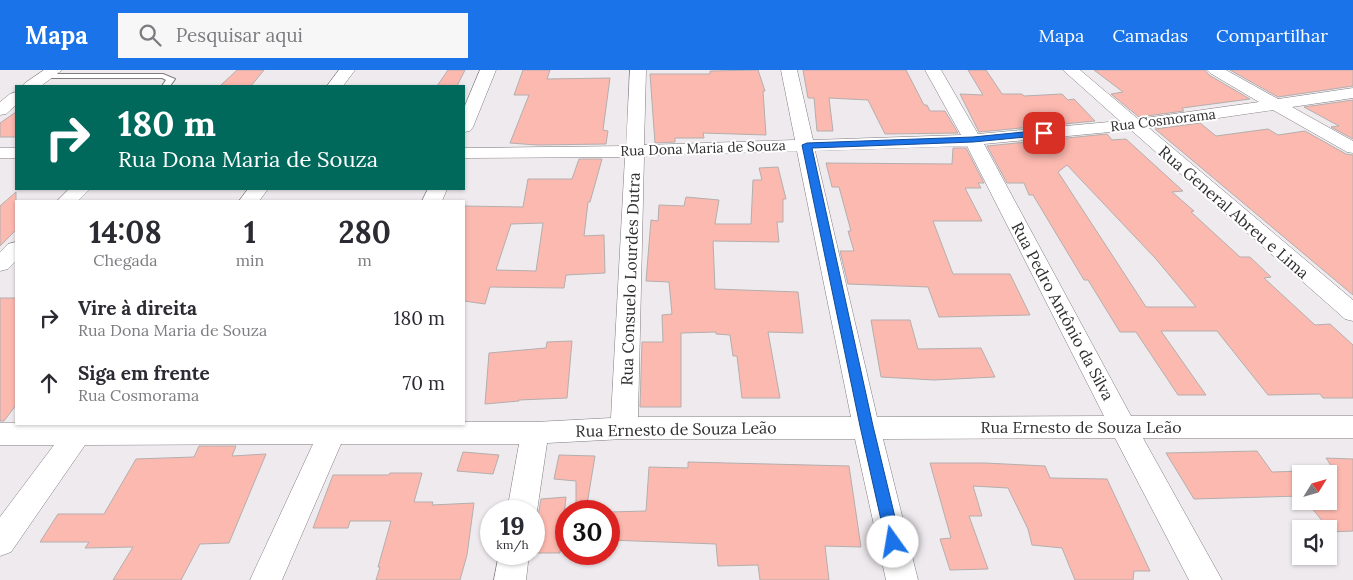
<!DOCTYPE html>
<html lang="pt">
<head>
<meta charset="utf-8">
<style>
  :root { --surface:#fff; --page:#f7f7f7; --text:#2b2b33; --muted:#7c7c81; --accent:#1a73e8 }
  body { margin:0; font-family:Lora,serif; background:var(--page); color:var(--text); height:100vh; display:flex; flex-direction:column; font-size:19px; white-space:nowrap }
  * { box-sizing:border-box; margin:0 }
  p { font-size:16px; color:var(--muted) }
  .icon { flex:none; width:28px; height:28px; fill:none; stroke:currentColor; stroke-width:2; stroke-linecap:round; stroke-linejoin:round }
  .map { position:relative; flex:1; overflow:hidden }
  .sheet { position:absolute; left:15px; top:130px; width:450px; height:225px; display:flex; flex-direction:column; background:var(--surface); border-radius:0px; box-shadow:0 1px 4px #0004 }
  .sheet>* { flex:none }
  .hud { position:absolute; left:15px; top:15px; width:450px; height:105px; border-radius:0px; box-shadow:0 1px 4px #0004; background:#00695c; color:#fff; overflow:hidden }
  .needle { width:32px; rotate:53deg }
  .tools { position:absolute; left:1292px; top:395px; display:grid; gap:10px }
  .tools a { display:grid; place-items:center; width:45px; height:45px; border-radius:0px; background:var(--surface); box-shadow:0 1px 4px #0004; font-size:25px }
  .speed { position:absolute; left:480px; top:430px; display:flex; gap:10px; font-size:25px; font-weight:700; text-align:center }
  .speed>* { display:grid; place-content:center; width:65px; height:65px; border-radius:50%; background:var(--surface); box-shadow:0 1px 4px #0004; line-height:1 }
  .speed small { font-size:12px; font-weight:400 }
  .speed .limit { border:8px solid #d22; background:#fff; color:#111 }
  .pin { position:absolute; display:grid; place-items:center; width:42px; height:42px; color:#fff; margin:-21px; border-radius:10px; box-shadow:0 2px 8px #0006 }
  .me { position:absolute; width:55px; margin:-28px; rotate:347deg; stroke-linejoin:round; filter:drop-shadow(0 0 4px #0008) }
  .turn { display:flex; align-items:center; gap:18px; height:105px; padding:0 20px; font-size:22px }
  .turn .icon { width:65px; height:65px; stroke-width:2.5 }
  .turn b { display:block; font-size:35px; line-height:42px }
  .eta { display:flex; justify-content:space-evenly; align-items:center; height:85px; text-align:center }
  .eta b { font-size:30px; font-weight:700; line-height:35px }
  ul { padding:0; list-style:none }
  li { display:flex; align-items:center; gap:15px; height:65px; padding:0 20px }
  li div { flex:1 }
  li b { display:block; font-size:19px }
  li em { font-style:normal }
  header { display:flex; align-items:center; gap:30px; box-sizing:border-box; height:70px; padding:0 25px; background:var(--accent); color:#fff }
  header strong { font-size:24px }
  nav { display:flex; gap:28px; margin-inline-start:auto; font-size:18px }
  .search { width:350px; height:45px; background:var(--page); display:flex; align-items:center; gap:12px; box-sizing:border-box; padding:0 18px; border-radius:0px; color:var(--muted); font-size:19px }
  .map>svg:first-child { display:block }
</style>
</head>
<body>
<header>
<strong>Mapa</strong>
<div class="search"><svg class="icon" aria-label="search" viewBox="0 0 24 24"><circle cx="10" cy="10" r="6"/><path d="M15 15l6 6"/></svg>Pesquisar aqui</div>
<nav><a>Mapa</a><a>Camadas</a><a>Compartilhar</a></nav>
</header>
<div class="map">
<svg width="1353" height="510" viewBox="0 0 1353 510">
  <rect width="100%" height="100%" fill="#efeaee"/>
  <path fill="#fcb9b0" stroke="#b4aead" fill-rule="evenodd" d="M237,0H264L251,16H220Z
    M448,0H465L457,16H437Z
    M523,0H550L547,9L610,8L603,60L608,61L606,74L537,75L510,73L529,25H514Z
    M758,0L765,21H763L766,65L703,63L704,68H675V72L655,73L650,4H710V1Z
    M803,0H906L924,35H927L930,41H945L958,63L885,64L868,30L829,28L833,61H817L814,28H808Z
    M968,0H986L1002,24H1022L1024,26L1062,24L1068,30L1074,29L1095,51L979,62L960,24L983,25Z
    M1094,0H1205L1209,5L1250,29L1182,38L1184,41L1139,47L1111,24L1123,22Z
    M1230,0H1353V16L1278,27Z
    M1353,30V69L1331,57L1339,56L1304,37Z
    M16,42V67H0V53Z
    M1200,53L1216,66L1268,59L1278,65L1305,61L1346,84L1353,85V225L1155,59Z
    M1107,64L1112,70L1126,69L1183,121L1172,122L1194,141L1191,142L1240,187H1250L1271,207L1264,208L1315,255L1330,254L1353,275V328H1323L1320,324L1268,325L1217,261H1161L1206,325H1178L1136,262H1120L1088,210H1084L1033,125H1029L1024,113H1007L987,76ZM1067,95L1156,189L1196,237H1146L1058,102Z
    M953,78H966L984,113H978L981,118H965L982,151H933L953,204H1010L1030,245L939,247L928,217L848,214L840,181H854L848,161H851L839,117H832L826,93L952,94Z
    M579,89H602L590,132H588L584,166L604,165L605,203L566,205L564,218L490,217L485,234L464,231V136L523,137L528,109H572ZM543,153L536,201L496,200L511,154Z
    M778,97L786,129H783V152H777L779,172L713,171L715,219L798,222L803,263L768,262L780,328H742L737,286H733L730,265L716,264V262L681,263V337H640L642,272H663L662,245L672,244L669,212L646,211L651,150L658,151L659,135L684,136L686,127L719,130L715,154H751L753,110H762L759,98Z
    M16,122V160L0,176V136Z
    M0,228H16V335L4,351H0Z
    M871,250H910L918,279L981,278L995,307L934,310L881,307Z
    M572,271L567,328L519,330V331L485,334L489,283L546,278L547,272Z
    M199,376H236L232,386L266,384L229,473L200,474L181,510H113L133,477L85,478L89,472H40L58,444H104L136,389L194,387Z
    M1257,381L1272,402L1334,400L1326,388L1353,389V461L1329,462V459L1306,431H1329V404H1301V426L1194,429L1166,383Z
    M463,382L499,385L493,404L457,401Z
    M559,385L595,386L586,441H576V411L554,409Z
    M688,392L849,396L861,477L825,476L829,510H760L758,495L718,496L716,474L609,470V442L646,441L649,397L688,398Z
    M930,393H985L1045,396L1050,408L1107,409L1150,501H1134L1133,510H1075L1062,478L1032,475L1028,459L1008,418L973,416L982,446H969L988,499L950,500L940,469L951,468Z
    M390,403H422L414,432H433L432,435L474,433L467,485L460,510H376L380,497H378L391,451H350L348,458H313L333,405H389Z
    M566,427L560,483H534V470L541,429Z"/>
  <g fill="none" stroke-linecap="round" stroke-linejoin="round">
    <g stroke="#807c80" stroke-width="2">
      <path id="service" d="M42,4H163L175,9L170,16H162L166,10L162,8H42Z"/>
    </g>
    <g stroke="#807c80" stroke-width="1">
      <path id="minor" d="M44,0H62L41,16H23L25,13Z
        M339,0H355L343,16H327Z
        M480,0H496L473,57L470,61L464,62V38Z
        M630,0H646L644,75L795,70L781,0H797L813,70L961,65L925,0H941L978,64L1120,51L1063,0H1080L1138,49L1259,32L1210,3L1207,0H1226L1278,29L1353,18V28L1292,37L1353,71V83L1347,82L1273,40L1149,58L1353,230V251L1345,249L1131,60L984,74L1131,346H1353V368H1143L1222,510H1189L1115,368L883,369L918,510H886L855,369H624L547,373L537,441L534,448V441H507L519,374H341L282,510H250L313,374L85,375L11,482L0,486V447L54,375H0V353L464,354V352H535L611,348L625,87L464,88V78L626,76ZM967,76L1104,346L877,347L815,81ZM797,81L851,347H638L644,86Z
        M16,22V35L6,44L0,45V32L10,24Z
        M0,78H16V88H0Z
        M69,119H90L78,131H57Z
        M248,119H268L259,131H239Z
        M428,119H447L442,131H422Z
        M16,172V191L8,199L0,201V182L8,174Z
        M499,484H529L526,510H494Z"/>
    </g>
    <use href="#service" fill="#fff" fill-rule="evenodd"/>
    <use href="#minor" fill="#fff" fill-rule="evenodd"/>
  </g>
  <path fill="#1a73e8" stroke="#114b97" d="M1044,60L1048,63L1047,65L973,72L812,78L873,356L901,472L899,476L893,478L888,476L886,472L860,356L802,75L807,73L973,67Z"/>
  <g text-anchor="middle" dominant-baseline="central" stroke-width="4" stroke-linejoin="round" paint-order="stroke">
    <g font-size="14" fill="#302e2f" stroke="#fff">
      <text transform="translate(1163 50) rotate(-7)">Rua Cosmorama</text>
      <text transform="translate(703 78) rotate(-2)">Rua Dona Maria de Souza</text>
    </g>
    <g font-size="16" fill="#302e2f" stroke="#fff">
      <text transform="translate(1234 142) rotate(41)">Rua General Abreu e Lima</text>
      <text transform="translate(630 209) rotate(-88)">Rua Consuelo Lourdes Dutra</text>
      <text transform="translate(1063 241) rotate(62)">Rua Pedro Antônio da Silva</text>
      <text x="1081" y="357">Rua Ernesto de Souza Leão</text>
      <text transform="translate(676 359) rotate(-1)">Rua Ernesto de Souza Leão</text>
    </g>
  </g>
</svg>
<div class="tools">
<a><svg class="needle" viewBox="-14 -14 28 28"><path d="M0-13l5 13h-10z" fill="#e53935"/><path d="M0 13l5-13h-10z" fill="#7c7c81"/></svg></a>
<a><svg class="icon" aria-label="sound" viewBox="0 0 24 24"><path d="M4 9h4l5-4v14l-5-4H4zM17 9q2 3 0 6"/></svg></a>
</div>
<div class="speed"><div>19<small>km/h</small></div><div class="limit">30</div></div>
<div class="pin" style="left:1044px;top:63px;background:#d93025"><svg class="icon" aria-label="arrive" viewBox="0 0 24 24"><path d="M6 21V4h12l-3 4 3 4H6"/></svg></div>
<svg class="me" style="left:893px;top:472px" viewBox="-20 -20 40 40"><circle r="19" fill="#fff"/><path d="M0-13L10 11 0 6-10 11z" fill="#1a73e8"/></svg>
<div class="hud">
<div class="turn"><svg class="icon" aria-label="right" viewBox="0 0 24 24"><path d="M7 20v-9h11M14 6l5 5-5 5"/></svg><div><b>180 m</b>Rua Dona Maria de Souza</div></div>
</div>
<section class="sheet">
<div class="eta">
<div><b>14:08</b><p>Chegada</p></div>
<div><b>1</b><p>min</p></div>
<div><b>280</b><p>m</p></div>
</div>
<ul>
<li><svg class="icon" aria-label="right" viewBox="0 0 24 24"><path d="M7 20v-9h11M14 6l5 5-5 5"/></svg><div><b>Vire à direita</b><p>Rua Dona Maria de Souza</p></div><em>180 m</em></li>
<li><svg class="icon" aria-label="ahead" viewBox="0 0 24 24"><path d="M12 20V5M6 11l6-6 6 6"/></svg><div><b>Siga em frente</b><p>Rua Cosmorama</p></div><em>70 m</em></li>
</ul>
</section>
</div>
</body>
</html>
